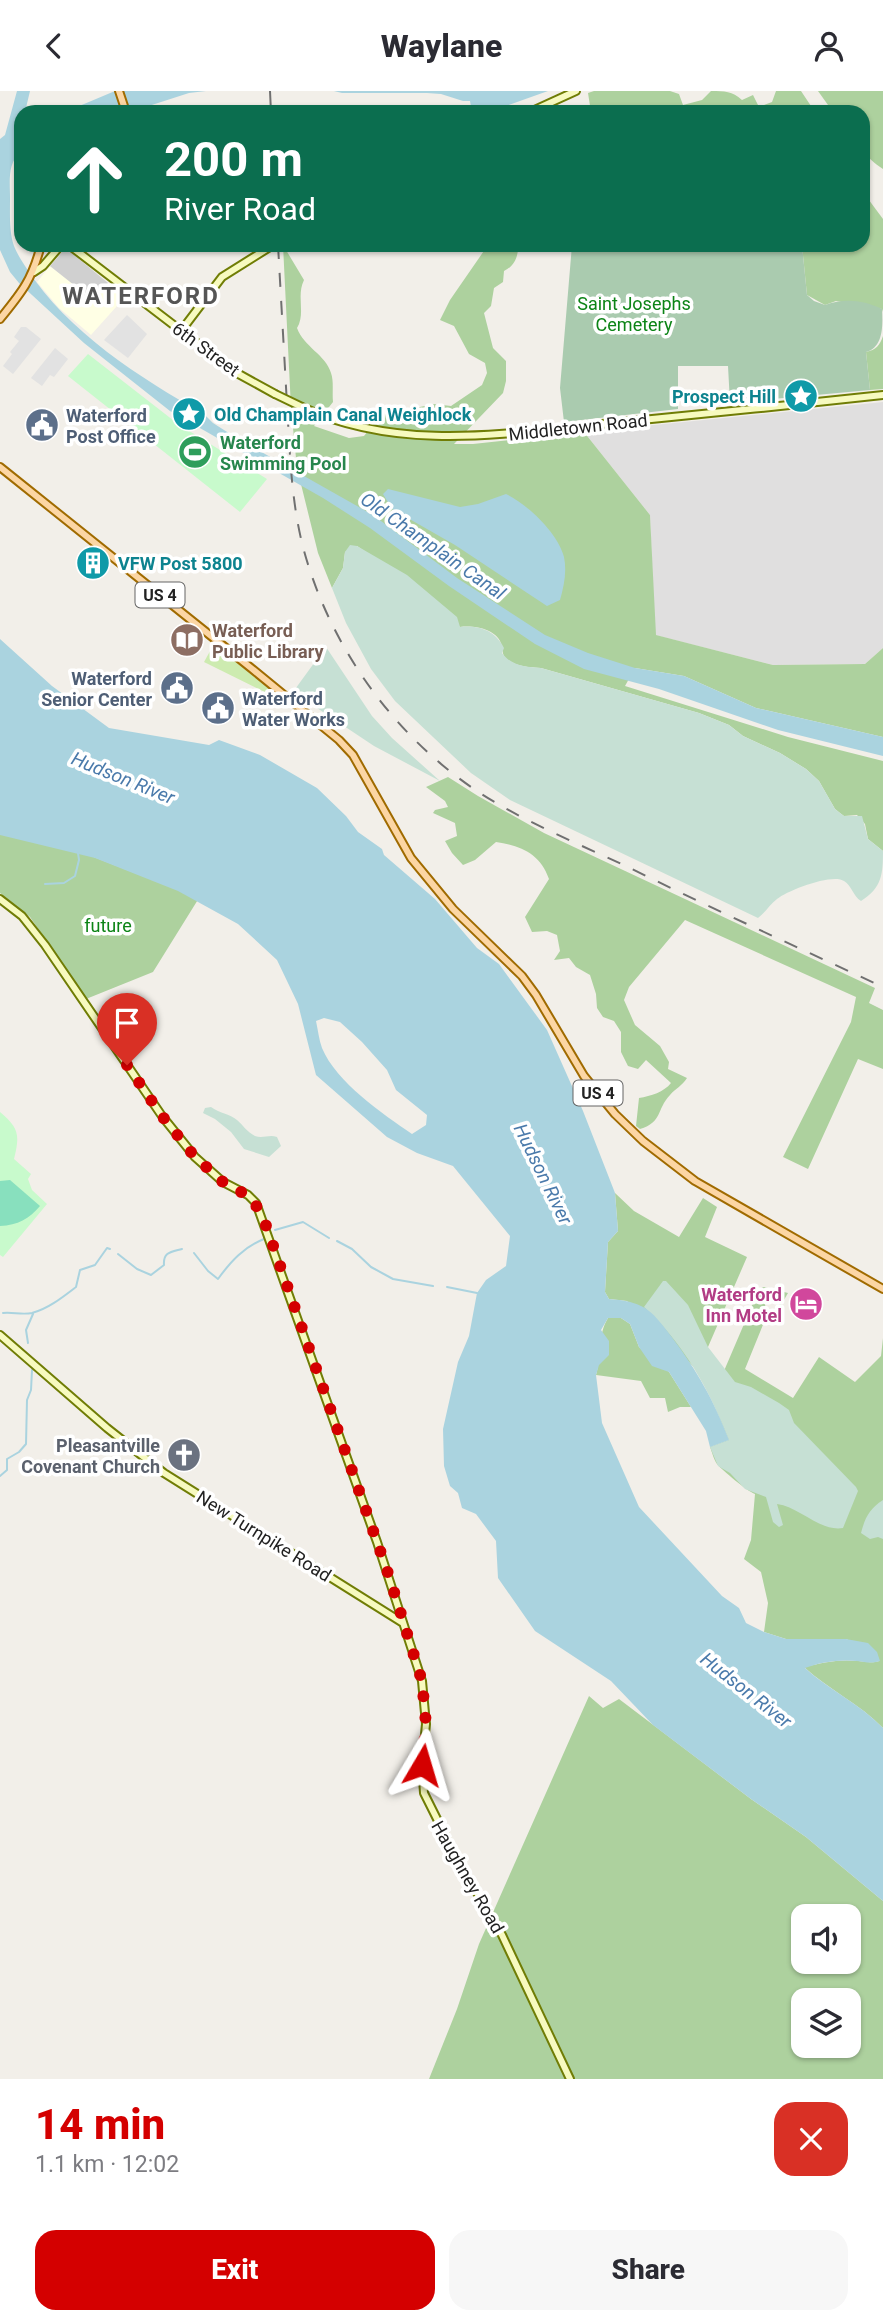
<!DOCTYPE html>
<html lang="en">
<head>
<meta charset="utf-8">
<style>
  :root { --surface:#fff; --page:#f7f7f7; --text:#2b2b33; --muted:#7c7c81; --accent:#d40000 }
  body { margin:0; font-family:Roboto,sans-serif; background:var(--page); color:var(--text); height:100vh; display:flex; flex-direction:column; font-size:26px; white-space:nowrap }
  * { box-sizing:border-box; margin:0 }
  p { font-size:23px; color:var(--muted) }
  .icon { flex:none; width:38px; height:38px; fill:none; stroke:currentColor; stroke-width:2; stroke-linecap:round; stroke-linejoin:round }
  .map { position:relative; height:1988px; overflow:hidden }
  .panel { display:flex; flex-direction:column; background:var(--surface); flex:1 }
  .panel>* { flex:none }
  .banner { position:absolute; left:14px; top:14px; width:856px; height:147px; border-radius:21px; box-shadow:0 2px 5px #0004; background:#0b6e4f; color:#fff; overflow:hidden }
  .fabs { position:absolute; left:791px; top:1813px; display:grid; gap:14px }
  .fabs a { display:grid; place-items:center; width:70px; height:70px; border-radius:14px; background:var(--surface); box-shadow:0 2px 5px #0004; font-size:35px }
  .pin { position:absolute; display:grid; place-items:center; width:60px; height:60px; color:#fff; margin:-72px -30px; border-radius:50% 50% 50% 0; rotate:-45deg; box-shadow:0 0 7px #0007 }
  .pin .icon { rotate:45deg }
  .me { position:absolute; width:77px; margin:-38px; rotate:7deg; stroke-linejoin:round; filter:drop-shadow(0 0 5px #0008) }
  .turn { display:flex; align-items:center; gap:24px; height:147px; padding:0 35px; font-size:32px }
  .turn .icon { width:91px; height:91px; stroke-width:2.5 }
  .turn b { display:block; font-size:49px; line-height:60px }
  .round { display:grid; place-items:center; flex:none; width:74px; height:74px; border-radius:21px; background:var(--page) }
  .overview { display:flex; align-items:center; justify-content:space-between; height:119px; padding:0 35px }
  h1 { font-size:42px; font-weight:800; line-height:52px; color:var(--accent) }
  .action { display:flex; gap:14px; margin-top:auto; padding:14px 35px }
  .action a { flex:1; height:80px; border-radius:21px; background:var(--accent); color:#fff; font-size:28px; font-weight:800; line-height:80px; text-align:center }
  .action a+a { background:var(--page); color:var(--text) }
  header { display:flex; justify-content:space-between; align-items:center; height:91px; padding:0 35px; background:var(--surface); font-size:32px; font-weight:800 }
  .map>svg:first-child { display:block }
</style>
</head>
<body>
<header><svg class="icon" aria-label="back" viewBox="0 0 24 24"><path d="M15 5l-7 7 7 7"/></svg>Waylane<svg class="icon" aria-label="person" viewBox="0 0 24 24"><circle cx="12" cy="8" r="4"/><path d="M4 21q1-7 8-7t8 7"/></svg></header>
<div class="map">
<svg width="883" height="1988" viewBox="0 0 883 1988">
  <rect width="100%" height="100%" fill="#f2efe9"/>
  <path fill="#e0dfdf" d="M883,311V557L865,573L773,574L655,544L650,424L584,341Z"/>
  <path fill="#ffffe5" d="M50,175L74,194L72,197L92,212L108,192L126,205L91,244L59,217L37,191Z"/>
  <path fill="#d0d0d0" d="M64,159H68L108,192L92,212L72,197L74,194L50,175Z"/>
  <path fill="#cdebb0" d="M214,553L278,604L280,606L279,608L204,571Z"/>
  <path fill="#add19e" fill-rule="evenodd" d="M594,0H670L679,3L683,14L702,9L711,0C725,0 732,0 742,9L753,4L759,16L772,11L776,0H801L815,21H591L588,2Z
    M818,0H883V78C855,59 863,53 863,21H833Z
    M863,101L883,128V221L882,218L836,210L825,214L807,204L802,154H863Z
    M283,154L304,189C296,205 306,222 297,237C304,256 326,264 331,282C334,290 332,302 333,311L314,335L349,347L364,345L382,322L387,323L434,313L451,315L482,294L487,282L485,272L469,263L454,235L440,229L450,209L488,154H519C517,166 516,174 504,180L503,191L494,197L491,215L484,222L493,257L506,270V290L503,302L454,353H473L584,341L650,424L656,544L773,574L865,573L883,557V646L756,617L684,585L635,577L625,595L788,646L883,670V760L868,748L865,733L857,724L844,725L840,722L835,718L819,690L806,678L780,662L743,645L729,634L699,622L541,577C530,576 517,576 508,569C502,565 503,561 502,555C498,538 474,534 460,536L376,468L357,455L345,461L343,477L332,497L318,462L297,377L291,317Z
    M883,245V298L870,299L866,261C876,259 880,254 883,245Z
    M448,686L478,705L544,742L875,897L869,912L883,919V978L858,968L808,1078L783,1066L851,931L856,906L685,829L629,896L624,909L635,934L660,955L669,971L668,978L687,987C682,995 676,997 670,1004C656,1019 663,1031 640,1038L636,1035L639,1007C651,1005 664,1001 671,992L646,969L638,978L628,975L621,961V941L614,930L603,926L597,917L596,903L590,884L576,876L569,867L554,869L560,860L557,844L547,840L532,841L525,826L549,788C540,763 522,755 496,751L475,769L463,774L452,762L445,750L457,745L455,732L433,722L435,719L448,716L445,710L426,696Z
    M0,738L50,749L199,807L153,881L86,908L30,826L0,802Z
    M615,1102L634,1120L679,1146L703,1107L717,1116L705,1146L747,1166L708,1256L696,1278L627,1210L609,1208L605,1201L608,1151L618,1140Z
    M764,1196L788,1202L781,1214L764,1208L767,1224L745,1278L793,1307L819,1266L855,1291L881,1265L883,1247V1637C860,1613 829,1599 804,1576C821,1572 839,1568 856,1570C866,1570 870,1573 879,1570L876,1561L846,1548H786L764,1541L768,1512L761,1481L744,1468L751,1449L755,1403C747,1400 722,1379 717,1373C714,1369 712,1361 710,1356L729,1349L712,1308L759,1198Z
    M608,1227H621L630,1233L639,1256L669,1281L691,1316H680L668,1321L665,1307H650L641,1290L596,1284C602,1264 597,1245 608,1227Z
    M589,1605L603,1617L619,1608L751,1708L806,1746L883,1810V1988H429L457,1918L479,1853ZM803,1825H849V1871H803ZM803,1909H849V1955H803Z"/>
  <path fill="#c6e0d4" d="M350,454L357,455L407,484L457,526L460,536C478,534 495,539 504,557L502,562C511,575 527,576 541,577L699,622L729,634L743,645L780,662L806,678L819,690L835,718L840,722L844,725H862L868,748L883,760C883,783 882,797 861,810C853,805 852,795 844,790C833,782 788,799 777,808C770,813 766,821 758,827L510,709L471,682L395,610L371,578L346,532L332,497L343,477L345,461Z
    M324,553L372,625L392,647L440,690L374,655L293,601L317,568L314,565Z
    M211,1016C219,1022 230,1023 237,1029C243,1034 247,1041 255,1045C263,1048 269,1043 277,1046L281,1055L269,1066L244,1058L231,1041L215,1028L203,1022L205,1017Z
    M663,1190H666L688,1214L708,1256L735,1291L751,1296L779,1312L789,1319L794,1332L856,1396L858,1400L843,1437C820,1441 800,1416 777,1413L783,1434L779,1436L773,1431L766,1406L745,1398L730,1382L718,1375L710,1356L729,1349C709,1298 684,1253 644,1216Z
    M883,1409V1448L878,1446L870,1448L861,1442C865,1427 869,1418 883,1409Z"/>
  <path fill="#aacbaf" d="M572,154H802L807,204L814,210L825,214C845,207 863,209 882,218C883,236 883,256 866,261L870,299L730,312L728,275H678V318L564,331L560,297Z"/>
  <path fill="#c8facc" d="M88,263L178,333L267,388L240,421L68,285Z
    M0,1021C19,1037 20,1044 14,1068L31,1083L28,1088L32,1099L47,1113L3,1166L0,1164Z"/>
  <path fill="#88e0be" d="M10,1089L40,1115C29,1128 18,1134 0,1135V1090Z"/>
  <path fill="#e2e2e2" d="M127,224L147,243L128,267L104,249Z
    M21,236H26L41,248L13,283L3,275L12,263L10,261L19,250L14,246Z
    M55,257L68,268L54,286L50,284L42,295L31,287Z"/>
  <path fill="#aad3df" fill-rule="evenodd" d="M17,0H30L25,21H21V62C7,70 10,93 10,107C10,123 9,140 14,155C17,163 22,170 27,178C68,241 140,287 204,323L213,332L235,346L373,424L457,487L545,544L588,562L635,577L684,585L756,617L883,646V665L778,639L659,598L584,578L535,553L449,495L370,437L323,407L170,320L84,252L19,192L10,181L0,159V48L5,44Z
    M115,0H206L189,2L130,21H65Z
    M334,0H548L489,21H472L470,10H463L441,3L427,2H342Z
    M388,398L460,416L478,413L506,403C527,413 558,442 564,466C567,481 564,495 560,509L547,515L455,454L392,418L383,403Z
    M0,548L52,595L109,637L209,654L219,649L260,664L317,697L346,725L358,741L382,758L384,764L435,808L477,857L499,873L547,939L583,1020L615,1102L618,1140L608,1151L605,1201L609,1208C620,1209 631,1210 641,1215C653,1220 663,1235 671,1245C698,1281 713,1308 729,1349L710,1356L706,1340L669,1281L652,1275L639,1256L630,1233L621,1227H608L601,1239L609,1250V1264L599,1274L596,1284L602,1332L639,1416L722,1505L739,1517L746,1532L764,1541L786,1548H846L868,1552L877,1561L880,1570C870,1573 866,1571 857,1570C840,1568 820,1571 805,1577C829,1599 860,1613 883,1637V1810L806,1746L751,1708L653,1634L611,1590L535,1540L498,1487L496,1450L476,1423L462,1417L458,1402L450,1395L444,1375L443,1338L458,1271L469,1245L477,1202L486,1189L506,1175L510,1145L453,1075L417,1062L387,1046L316,984L298,913L277,869L238,833L178,800L95,767L0,744ZM324,927L340,931L362,951L387,979L396,999L427,1024L426,1034L412,1043C383,1023 336,991 322,957C319,949 318,939 316,930Z"/>
  <g fill="none" stroke-linecap="round" stroke-linejoin="round">
    <path stroke="#aad3df" stroke-width="2" d="M45,793L64,792L75,785L79,769L78,762
      M275,1139L303,1131L329,1147
      M337,1150L352,1158L371,1176L393,1188L433,1195
      M194,1162L208,1180L218,1188C231,1170 244,1156 264,1148
      M118,1163L137,1178L151,1184L164,1174C163,1161 171,1161 182,1158
      M447,1196L477,1202
      M3,1222C13,1221 22,1224 32,1222C48,1218 63,1206 76,1196L80,1179L95,1174L107,1157L110,1158
      M28,1252L26,1239L33,1223
      M0,1385L7,1379V1368L19,1361L26,1353L27,1309L31,1299L32,1279"/>
    <g stroke="#707d05" stroke-width="10">
      <path id="secondary" d="M530,21L576,0
        M69,154L235,281L275,303
        M34,181L43,175L61,154
        M181,240L222,186L273,154
        M302,316C401,362 508,342 612,332C702,323 793,314 883,304
        M0,808L22,825L45,854L162,1025L195,1066L223,1091L248,1104L256,1112L377,1451L422,1590L426,1633L422,1674L424,1702L457,1768L502,1844L570,1988
        M0,1244L107,1337L164,1382L403,1532"/>
    </g>
    <g stroke="#a06b00" stroke-width="10">
      <path id="primary" d="M119,0L126,21
        M0,228C22,201 32,189 41,154
        M0,376L251,577L339,649L353,664L411,767L453,818L522,885L536,904L584,985L615,1023L643,1050L695,1090L883,1198"/>
    </g>
    <use href="#secondary" stroke="#f7fabf" stroke-width="6"/>
    <use href="#primary" stroke="#fcd6a4" stroke-width="6"/>
    <path stroke="#707070" stroke-width="2" stroke-dasharray="14 14" stroke-linecap="butt" d="M270,0L271,21
      M278,154C281,207 284,260 287,314C290,362 291,409 303,456C331,562 404,659 498,713C541,738 588,757 632,778C715,819 799,857 883,896"/>
    <g stroke="#707d05" stroke-width="10" stroke-linecap="butt">
      <path id="secondary-bridge" d="M275,303L302,316"/>
    </g>
    <use href="#secondary-bridge" stroke="#f7fabf" stroke-width="6"/>
  </g>
  <g fill="none" stroke-linecap="round" stroke-linejoin="round">
    <path stroke="#d40000" stroke-width="12" stroke-dasharray="0 21.6" d="M127,974L162,1025L195,1066L223,1091L252,1107L264,1129L389,1485L422,1590L426,1633L422,1674"/>
  </g>
  <defs>
    <g id="sight-disc" transform="scale(1.75)"><circle r="9.5" fill="#0f9aa8" stroke="#fff"/><path d="M0-6L1.8-2.2L6-1.7L2.9 1.2L3.7 5.4L0 3.3L-3.7 5.4L-2.9 1.2L-6-1.7L-1.8-2.2Z" fill="#fff"/></g>
    <g id="civic-disc" transform="scale(1.75)"><circle r="9.5" fill="#5c6f8a" stroke="#fff"/><path d="M-.6-6.5H3V-4.5H.6V-3L4-1V1h2V6H-6V1h2V-1L-.6-3ZM-1.2 2.5V6h2.4V2.5Z" fill="#fff"/></g>
    <g id="stadium-disc" transform="scale(1.75)"><circle r="9.5" fill="#2e9e5b" stroke="#fff"/><path d="M0-5a6.5 5 0 1 0 0 10a6.5 5 0 1 0 0-10ZM-3.5-1.8h7v3.6h-7Z" fill="#fff"/></g>
    <g id="building-disc" transform="scale(1.75)"><circle r="9.5" fill="#0f9aa8" stroke="#fff"/><path d="M-4-6H4V6H1V3H-1V6H-4ZM-2.5-4.3h1.7v1.8h-1.7ZM.8-4.3h1.7v1.8H.8ZM-2.5-1h1.7V.8h-1.7ZM.8-1h1.7V.8H.8Z" fill="#fff"/></g>
    <g id="library-disc" transform="scale(1.75)"><circle r="9.5" fill="#8d6e63" stroke="#fff"/><path d="M-6-4Q-3-5.5-.7-3.5V5Q-3 3-6 4ZM6-4Q3-5.5 .7-3.5V5Q3 3 6 4Z" fill="#fff"/></g>
    <g id="hotel-disc" transform="scale(1.75)"><circle r="9.5" fill="#d1479c" stroke="#fff"/><path d="M-6-4.5h1.5V1H6V5H4.5V3h-9V5H-6ZM-4 0a1.8 1.8 0 1 1 3.6 0ZM.5 0V-2.5h3Q6-2.5 6 0Z" fill="#fff"/></g>
    <g id="church-disc" transform="scale(1.75)"><circle r="9.5" fill="#6b7280" stroke="#fff"/><path d="M-1.2-6h2.4v3.5h3.3v2.4h-3.3V6h-2.4V-.1h-3.3v-2.4h3.3Z" fill="#fff"/></g>
  </defs>
  <g fill-rule="evenodd">
    <use href="#sight-disc" x="801" y="305"/>
    <use href="#sight-disc" x="189" y="323"/>
    <use href="#civic-disc" x="42" y="334"/>
    <use href="#stadium-disc" x="195" y="361"/>
    <use href="#building-disc" x="93" y="472"/>
    <use href="#library-disc" x="187" y="549"/>
    <use href="#civic-disc" x="177" y="597"/>
    <use href="#civic-disc" x="218" y="617"/>
    <use href="#hotel-disc" x="806" y="1213"/>
    <use href="#church-disc" x="184" y="1364"/>
  </g>
  <g text-anchor="middle" dominant-baseline="central" stroke-width="7" stroke-linejoin="round" paint-order="stroke">
    <g fill="#fff" stroke="#646464" stroke-width="2">
      <rect x="135.5" y="491.5" width="49" height="25" rx="5"/>
      <rect x="573.5" y="989.5" width="49" height="25" rx="5"/>
    </g>
    <g font-size="16" font-weight="bold" fill="#222">
      <text x="160" y="504">US 4</text>
      <text x="598" y="1002">US 4</text>
    </g>
    <g font-size="18" fill="#0c8416" stroke="#fff">
      <text x="634" y="212">Saint Josephs<tspan x="634" dy="21">Cemetery</tspan></text>
      <text x="108" y="834">future</text>
    </g>
    <g font-size="18" fill="#222" stroke="#fff">
      <text transform="translate(206 258) rotate(36)">6th Street</text>
      <text transform="translate(578 336) rotate(-6)">Middletown Road</text>
      <text transform="translate(264 1445) rotate(32)">New Turnpike Road</text>
      <text transform="translate(468 1786) rotate(60)">Haughney Road</text>
    </g>
    <g font-size="18" font-weight="bold" fill="#0d838f" stroke="#fff" text-anchor="start">
      <text x="776" y="305" text-anchor="end">Prospect Hill</text>
      <text x="214" y="323">Old Champlain Canal Weighlock</text>
      <text x="118" y="472">VFW Post 5800</text>
    </g>
    <g font-size="18" font-weight="bold" fill="#4e5e75" stroke="#fff" text-anchor="start">
      <text x="66" y="324">Waterford<tspan x="66" dy="21">Post Office</tspan></text>
      <text x="152" y="587" text-anchor="end">Waterford<tspan x="152" dy="21">Senior Center</tspan></text>
      <text x="242" y="607">Waterford<tspan x="242" dy="21">Water Works</tspan></text>
    </g>
    <g font-size="18" font-weight="bold" fill="#27864d" stroke="#fff" text-anchor="start">
      <text x="220" y="351">Waterford<tspan x="220" dy="21">Swimming Pool</tspan></text>
    </g>
    <g font-size="18" font-weight="bold" fill="#785e54" stroke="#fff" text-anchor="start">
      <text x="212" y="539">Waterford<tspan x="212" dy="21">Public Library</tspan></text>
    </g>
    <g font-size="18" font-weight="bold" fill="#b23c85" stroke="#fff" text-anchor="end">
      <text x="782" y="1203">Waterford<tspan x="782" dy="21">Inn Motel</tspan></text>
    </g>
    <g font-size="18" font-weight="bold" fill="#5b616d" stroke="#fff" text-anchor="end">
      <text x="160" y="1354">Pleasantville<tspan x="160" dy="21">Covenant Church</tspan></text>
    </g>
    <g font-size="19" font-style="italic" fill="#4a7aab" stroke="#fff">
      <text transform="translate(433 455) rotate(35)">Old Champlain Canal</text>
      <text transform="translate(123 687) rotate(22)">Hudson River</text>
      <text transform="translate(543 1083) rotate(64)">Hudson River</text>
      <text transform="translate(746 1599) rotate(38)">Hudson River</text>
    </g>
    <g font-size="24" font-weight="bold" letter-spacing="2" fill="#555" stroke="#fff">
      <text x="141" y="205">WATERFORD</text>
    </g>
  </g>
</svg>
<div class="fabs">
<a><svg class="icon" aria-label="sound" viewBox="0 0 24 24"><path d="M4 9h4l5-4v14l-5-4H4zM17 9q2 3 0 6"/></svg></a>
<a><svg class="icon" aria-label="layers" viewBox="0 0 24 24"><path d="M12 4l9 5-9 5-9-5zM3 14l9 5 9-5"/></svg></a>
</div>
<div class="pin" style="left:127px;top:974px;background:#d93025"><svg class="icon" aria-label="arrive" viewBox="0 0 24 24"><path d="M6 21V4h12l-3 4 3 4H6"/></svg></div>
<svg class="me" style="left:422px;top:1674px" viewBox="-20 -20 40 40"><path d="M0-17L14 15 0 8-14 15z" fill="#d40000" stroke="#fff" stroke-width="4"/></svg>
<div class="banner">
<div class="turn"><svg class="icon" aria-label="ahead" viewBox="0 0 24 24"><path d="M12 20V5M6 11l6-6 6 6"/></svg><div><b>200 m</b>River Road</div></div>
</div>
</div>
<section class="panel">
<div class="overview"><div><h1>14 min</h1><p>1.1 km · 12:02</p></div><a class="round" style="background:#d93025;color:#fff"><svg class="icon" aria-label="close" viewBox="0 0 24 24"><path d="M6 6l12 12M18 6L6 18"/></svg></a></div>
<div class="action"><a>Exit</a><a>Share</a></div>
</section>
</body>
</html>
